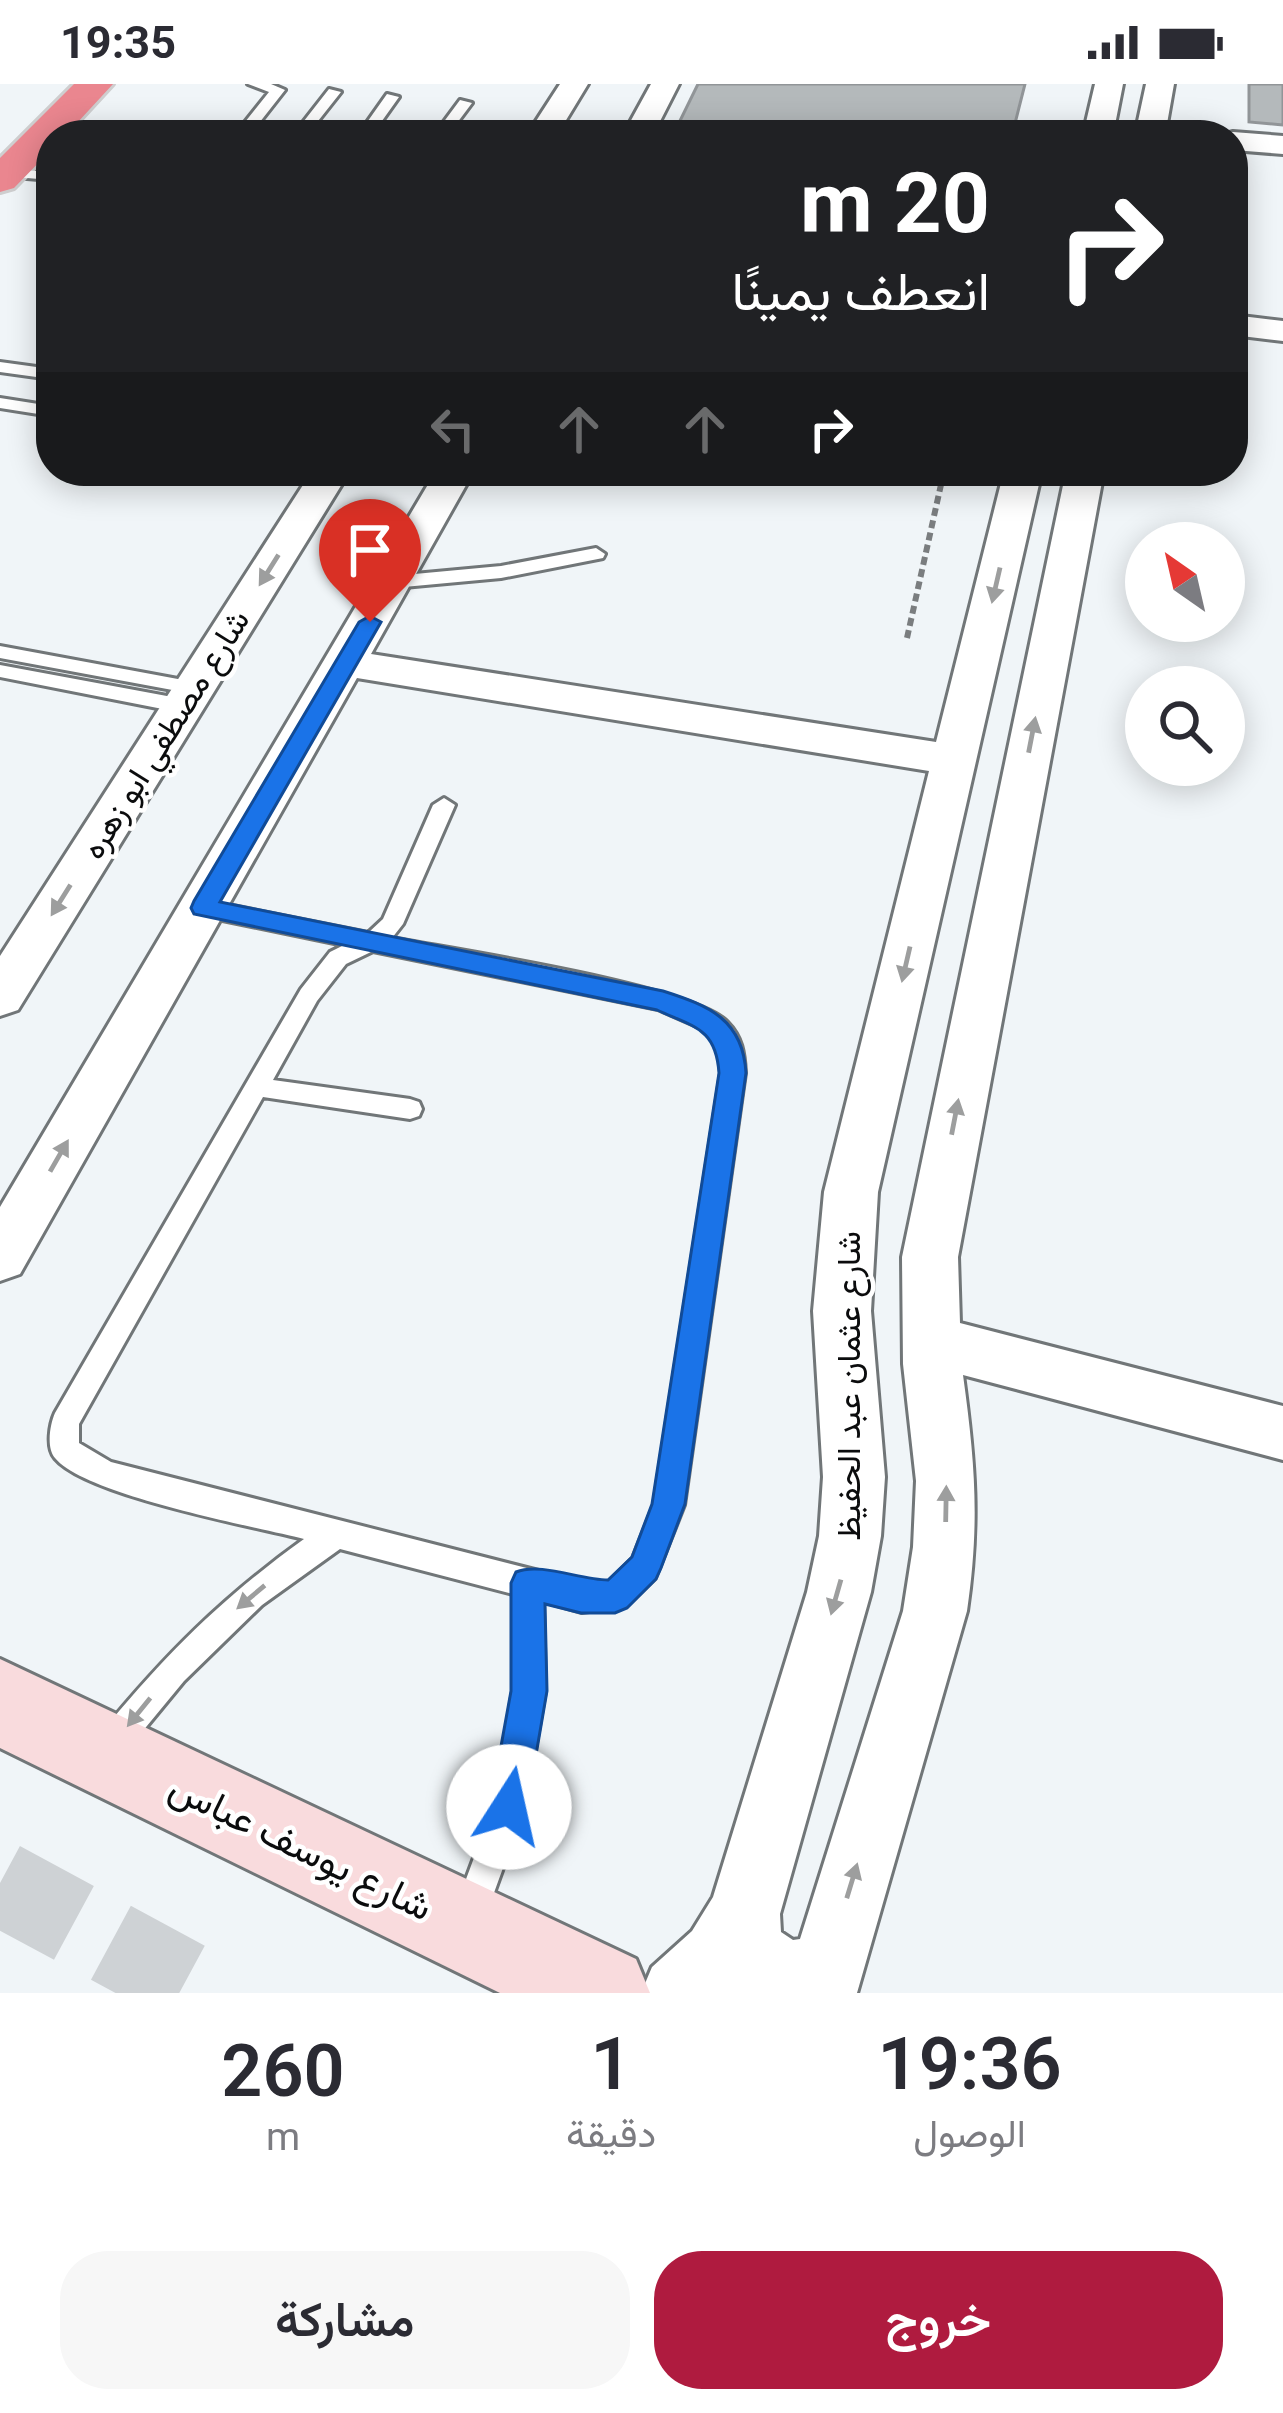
<!DOCTYPE html>
<html lang="ar">
<head>
<meta charset="utf-8">
<style>
  :root { --surface:#fff; --page:#f7f7f7; --text:#2b2b33; --muted:#7c7c81; --accent:#af1b3f }
  body { margin:0; font-family:Roboto,Vazirmatn,sans-serif; background:var(--page); color:var(--text); direction:rtl; height:100vh; display:flex; flex-direction:column; font-size:45px; white-space:nowrap }
  * { box-sizing:border-box; margin:0 }
  p { font-size:39px; color:var(--muted) }
  .icon { flex:none; width:66px; height:66px; fill:none; stroke:currentColor; stroke-width:2; stroke-linecap:round; stroke-linejoin:round }
  .map { position:relative; height:1909px; overflow:hidden; direction:ltr }
  .sheet { display:flex; flex-direction:column; background:var(--surface); flex:1 }
  .sheet>* { flex:none }
  .hud { position:absolute; left:36px; top:36px; width:1212px; height:366px; border-radius:48px; box-shadow:0 6px 30px #0003; direction:rtl; background:#202124; color:#fff; overflow:hidden }
  .needle { width:78px; rotate:326deg }
  .fabs { position:absolute; left:1125px; top:438px; display:grid; gap:24px }
  .fabs a { display:grid; place-items:center; width:120px; height:120px; border-radius:50%; background:var(--surface); box-shadow:0 6px 30px #0003; font-size:60px }
  .pin { position:absolute; display:grid; place-items:center; width:102px; height:102px; color:#fff; margin:-123px -51px; border-radius:50% 50% 50% 0; rotate:-45deg; box-shadow:0 0 12px #0007 }
  .pin .icon { rotate:45deg }
  .me { position:absolute; width:132px; margin:-66px; rotate:10deg; stroke-linejoin:round; filter:drop-shadow(0 0 9px #0008) }
  .turn { display:flex; align-items:center; gap:42px; height:252px; padding:0 60px; font-size:54px }
  .turn .icon { width:156px; height:156px; stroke-width:2.5 }
  .turn b { display:block; font-size:84px; line-height:102px }
  .lanes { display:flex; align-items:center; height:114px; padding:0 60px; background:#0003; justify-content:center; gap:60px; direction:ltr }
  .lanes .off { opacity:.35 }
  .eta { display:flex; justify-content:space-evenly; align-items:center; height:204px; text-align:center }
  .eta b { font-size:72px; font-weight:600; line-height:84px }
  .button { display:flex; gap:24px; margin-top:auto; padding:24px 60px }
  .button a { flex:1; height:138px; border-radius:48px; background:var(--accent); color:#fff; font-size:48px; font-weight:600; line-height:138px; text-align:center }
  .button a+a { background:var(--page); color:var(--text) }
  .status { display:flex; justify-content:space-between; align-items:center; height:84px; padding:0 60px; background:var(--surface); direction:ltr }
  .status svg { height:33px; fill:currentColor }
  .map>svg:first-child { display:block }
</style>
</head>
<body>
<div class="status"><b>19:35</b><svg viewBox="0 0 49 12"><path d="M0 12V9h3v3zM5 12V6h3v6zM10 12V3h3v9zM15 12V0h3v12zM26 1h20v11H26zM47 4h2v5h-2z"/></svg></div>
<div class="map">
<svg width="1283" height="1909" viewBox="0 0 1283 1909">
  <rect width="100%" height="100%" fill="#f0f5f8"/>
  <path fill="#b4b9bb" stroke="#919598" stroke-width="3" d="M698,0H1025L1012,51H673Z
    M1249,0H1283V41L1249,38Z"/>
  <g fill="none" stroke-linecap="round" stroke-linejoin="round">
    <path stroke="#ced2d5" stroke-width="84" stroke-dasharray="84 42" stroke-linecap="butt" d="M0,1799L204,1909"/>
    <g stroke="#717678" stroke-width="6">
      <path id="lane" d="M248,0H271L285,6L256,43L263,51H248L241,43L269,8Z
        M329,5L341,8L307,51H293Z
        M387,10L399,13L372,51H358Z
        M460,16L472,19L448,51H434Z
        M8,85L51,88V96L3,92L1,89Z
        M0,278L51,285V295L0,288Z
        M0,314L51,322V332L0,324Z
        M596,464L605,470L603,474L501,494L393,504L384,498L393,492L501,482Z
        M0,562L194,598L204,604L194,610L0,574Z
        M0,581L183,615L193,622L183,629L0,593Z
        M444,714L455,721L403,840L392,854C454,866 691,901 727,938C742,953 744,969 745,989L684,1421L655,1494L626,1522L582,1528L543,1517L545,1607L525,1723L482,1842L470,1847L458,1842L453,1830L493,1723L513,1607V1510L340,1465L262,1521L184,1597L123,1671L112,1676L101,1671L96,1660L101,1649C165,1571 222,1514 304,1455C252,1442 85,1411 55,1374C46,1364 50,1340 55,1329L301,905L330,868L344,861L203,832L195,830L192,824L195,818L203,816L368,849L383,835L433,721ZM373,867L658,925L708,947L719,964L721,989L654,1421L633,1474L609,1498H582L111,1378L79,1359V1340L263,1013L410,1035L419,1032L422,1025L419,1018L410,1015L273,996L317,917L346,880Z"/>
    </g>
    <g stroke="#717678" stroke-width="6">
      <path id="street" d="M560,0H588L557,51H527Z
        M651,0H679L653,51H623Z
        M1095,0H1123L1113,51H1083Z
        M1146,0H1174L1165,51H1135Z
        M1233,48L1283,52V70L1233,66V51H1222Z
        M1233,231L1283,237V257L1233,251Z
        M312,387H350L18,926L0,932V872Z
        M436,387H474L371,570L936,658L1004,387H1042L878,1108L871,1227L885,1393L881,1452L871,1508L780,1830L781,1848L793,1856L800,1855L903,1527L913,1463L916,1397L903,1280L902,1173L1066,387H1104L958,1173L960,1239L1283,1322V1376L963,1291C975,1378 980,1439 967,1527L857,1909H641L652,1883L692,1847L713,1813L807,1508L819,1452L823,1393L813,1227L824,1108L929,687L357,594L20,1190L0,1197V1123Z"/>
    </g>
    <g stroke="#717678" stroke-width="6">
      <path id="secondary" d="M0,1575L636,1875L650,1909H500L0,1664Z"/>
    </g>
    <g stroke="#cececf" stroke-width="6">
      <path id="highway" d="M74,0H113L66,51H51V66L14,104L0,108V74Z"/>
    </g>
    <path stroke="#7a7d7f" stroke-width="6" stroke-dasharray="8 4.5" stroke-linecap="butt" d="M907,554L944,387"/>
    <use href="#lane" fill="#fff" fill-rule="evenodd"/>
    <use href="#street" fill="#fff" fill-rule="evenodd"/>
    <use href="#secondary" fill="#f9dbdd" fill-rule="evenodd"/>
    <use href="#highway" fill="#ea868f" fill-rule="evenodd"/>
  </g>
  <defs><path id="oneway-solid" d="M-6-.8H1V-3.2L6.5 0L1 3.2V.8H-6Z" transform="scale(3)"/></defs>
  <g fill="#9d9e9e">
    <use href="#oneway-solid" transform="translate(269 486) rotate(122)"/>
    <use href="#oneway-solid" transform="translate(996 501) rotate(103)"/>
    <use href="#oneway-solid" transform="translate(1032 651) rotate(-79)"/>
    <use href="#oneway-solid" transform="translate(61 816) rotate(122)"/>
    <use href="#oneway-solid" transform="translate(906 880) rotate(103)"/>
    <use href="#oneway-solid" transform="translate(955 1033) rotate(-79)"/>
    <use href="#oneway-solid" transform="translate(59 1072) rotate(-60)"/>
    <use href="#oneway-solid" transform="translate(946 1420) rotate(-89)"/>
    <use href="#oneway-solid" transform="translate(251 1513) rotate(140)"/>
    <use href="#oneway-solid" transform="translate(836 1513) rotate(106)"/>
    <use href="#oneway-solid" transform="translate(139 1628) rotate(129)"/>
    <use href="#oneway-solid" transform="translate(852 1797) rotate(-73)"/>
  </g>
  <path fill="#1a73e8" stroke="#114b97" stroke-width="3" d="M370,532L381,538L220,818L663,907C710,922 743,936 746,989L685,1420L661,1484L656,1495L627,1524L615,1529H581L545,1520L547,1607L527,1723L522,1736L509,1741L496,1736L490,1723L511,1607V1499L516,1488C541,1478 580,1496 608,1496L632,1473L652,1420L719,989C716,944 694,943 657,926L194,830L191,824L194,817L359,538Z"/>
  <g text-anchor="middle" dominant-baseline="central" stroke-width="9" stroke-linejoin="round" paint-order="stroke">
    <g font-size="33" fill="#0b0c0d" stroke="#fff">
      <text transform="translate(165 650) rotate(-58)">شارع مصطفي ابو زهره</text>
      <text transform="translate(848 1302) rotate(-90)">شارع عثمان عبد الحفيظ</text>
    </g>
    <g font-size="39" fill="#0b0c0d" stroke="#fff">
      <text transform="translate(301 1763) rotate(26)">شارع يوسف عباس</text>
    </g>
  </g>
</svg>
<div class="fabs">
<a><svg class="needle" viewBox="-14 -14 28 28"><path d="M0-13l5 13h-10z" fill="#e53935"/><path d="M0 13l5-13h-10z" fill="#7c7c81"/></svg></a>
<a><svg class="icon" aria-label="search" viewBox="0 0 24 24"><circle cx="10" cy="10" r="6"/><path d="M15 15l6 6"/></svg></a>
</div>
<div class="pin" style="left:370px;top:538px;background:#d93025"><svg class="icon" aria-label="arrive" viewBox="0 0 24 24"><path d="M6 21V4h12l-3 4 3 4H6"/></svg></div>
<svg class="me" style="left:509px;top:1723px" viewBox="-20 -20 40 40"><circle r="19" fill="#fff"/><path d="M0-13L10 11 0 6-10 11z" fill="#1a73e8"/></svg>
<div class="hud">
<div class="turn"><svg class="icon" aria-label="right" viewBox="0 0 24 24"><path d="M7 20v-9h11M14 6l5 5-5 5"/></svg><div><b>20 m</b>انعطف يمينًا</div></div>
<div class="lanes"><svg class="icon off" aria-label="left" viewBox="0 0 24 24"><path d="M17 20v-9H6M10 6l-5 5 5 5"/></svg><svg class="icon off" aria-label="ahead" viewBox="0 0 24 24"><path d="M12 20V5M6 11l6-6 6 6"/></svg><svg class="icon off" aria-label="ahead" viewBox="0 0 24 24"><path d="M12 20V5M6 11l6-6 6 6"/></svg><svg class="icon" aria-label="right" viewBox="0 0 24 24"><path d="M7 20v-9h11M14 6l5 5-5 5"/></svg></div>
</div>
</div>
<section class="sheet">
<div class="eta">
<div><b>19:36</b><p>الوصول</p></div>
<div><b>1</b><p>دقيقة</p></div>
<div><b>260</b><p>m</p></div>
</div>
<div class="button"><a>خروج</a><a>مشاركة</a></div>
</section>
</body>
</html>
